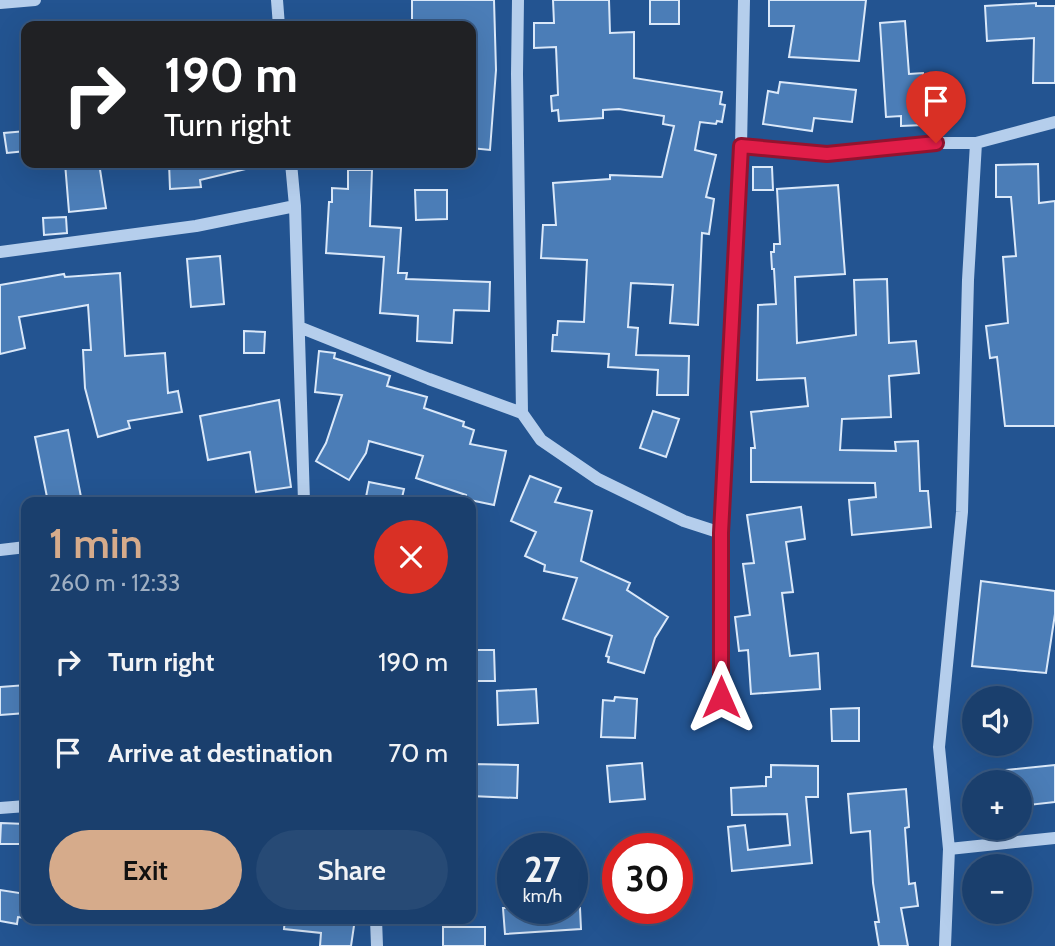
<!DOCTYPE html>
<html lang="en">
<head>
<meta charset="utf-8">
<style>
  :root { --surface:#1a3f6d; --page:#274a75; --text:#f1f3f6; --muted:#9fafc2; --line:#385880; --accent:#d6ab8b }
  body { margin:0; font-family:Cabin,sans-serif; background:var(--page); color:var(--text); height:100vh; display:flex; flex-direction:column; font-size:26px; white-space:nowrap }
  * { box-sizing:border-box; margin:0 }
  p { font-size:23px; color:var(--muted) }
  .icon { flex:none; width:38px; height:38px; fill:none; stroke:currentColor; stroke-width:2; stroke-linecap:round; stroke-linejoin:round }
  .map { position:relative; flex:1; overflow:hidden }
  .drawer { position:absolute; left:21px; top:497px; width:455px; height:427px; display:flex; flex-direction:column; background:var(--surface); border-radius:14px; box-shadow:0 7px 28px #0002,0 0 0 2px var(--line) }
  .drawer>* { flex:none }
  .top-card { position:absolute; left:21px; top:21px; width:455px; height:147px; border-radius:14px; box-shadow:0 7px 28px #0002,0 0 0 2px var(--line); background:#202124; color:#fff; overflow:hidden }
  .buttons { position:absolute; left:962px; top:686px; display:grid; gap:14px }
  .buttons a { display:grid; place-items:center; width:70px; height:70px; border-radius:50%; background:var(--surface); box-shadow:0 7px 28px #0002,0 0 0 2px var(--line); font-size:35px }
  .speed { position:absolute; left:497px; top:833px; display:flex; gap:14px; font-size:35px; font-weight:700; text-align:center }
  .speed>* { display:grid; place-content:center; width:91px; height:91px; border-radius:50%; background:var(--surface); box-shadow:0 7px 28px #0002,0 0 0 2px var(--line); line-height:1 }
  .speed small { font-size:18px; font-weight:400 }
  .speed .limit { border:10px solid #d22; background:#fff; color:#111 }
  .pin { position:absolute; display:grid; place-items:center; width:60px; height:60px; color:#fff; margin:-72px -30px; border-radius:50% 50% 50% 0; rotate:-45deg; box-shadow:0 0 7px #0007 }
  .pin .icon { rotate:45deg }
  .me { position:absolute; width:77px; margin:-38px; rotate:0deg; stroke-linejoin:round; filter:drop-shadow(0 0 5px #0008) }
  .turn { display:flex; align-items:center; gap:24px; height:147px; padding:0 28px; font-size:32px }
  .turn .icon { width:91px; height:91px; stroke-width:2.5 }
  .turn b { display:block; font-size:49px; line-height:60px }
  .round { display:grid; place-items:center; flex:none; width:74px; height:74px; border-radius:37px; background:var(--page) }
  .headline { display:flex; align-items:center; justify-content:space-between; height:119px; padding:0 28px }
  h1 { font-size:42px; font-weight:600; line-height:52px; color:var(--accent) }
  .action { display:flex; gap:14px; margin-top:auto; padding:14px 28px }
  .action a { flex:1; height:80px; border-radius:42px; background:var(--accent); color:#111; font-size:28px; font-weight:600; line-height:80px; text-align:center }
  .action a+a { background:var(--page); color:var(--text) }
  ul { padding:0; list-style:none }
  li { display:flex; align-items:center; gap:21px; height:91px; padding:0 28px }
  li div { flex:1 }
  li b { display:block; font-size:26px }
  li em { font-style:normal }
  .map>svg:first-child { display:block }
</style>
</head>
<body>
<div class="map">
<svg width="1055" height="946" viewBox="0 0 1055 946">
  <rect width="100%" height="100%" fill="#235491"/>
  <path fill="#4b7db7" stroke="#dae8f9" stroke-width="2" d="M412,0H494L496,70L490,150L471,148V26H412Z
    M553,0H609L610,33L634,32V78L722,92L720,104L725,105L722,122L717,121L716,124L700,122L695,150L716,155L706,197L714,199L709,234L702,233L698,325L670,323L673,285L631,283L628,327L638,328L636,355L689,356L688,395H657L658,370L608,367L609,354L552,351L553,335H557L558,321L584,322L587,260L541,258L543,225H556L553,183L610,179V175L662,177L674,126L663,124L664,116L619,109L603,110V118L559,121L558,110L552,111L551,96L558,95L556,47L534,48V23H554Z
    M650,0H679V24H650Z
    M769,0H866L859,61L789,57L794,26H769Z
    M1036,3V6H1055V83H1033L1034,38L987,41L985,6Z
    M905,21L909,74L923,73L925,114H922L923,125L901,126V116L886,117L880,23Z
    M780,82L856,90L852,122L814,118L812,131L763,124L768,91L778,93Z
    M26,131V151L7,153L4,133Z
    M65,163H99L106,208L69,212Z
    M169,163H246V169L200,180L201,187L170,189Z
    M1038,164L1039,203L1055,201V426H1005L997,357L990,358L986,326L1008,323L1003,257L1016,256L1011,197H996V165Z
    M753,167H772L773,190H753Z
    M348,170H372L370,226L401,228L398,273H407L406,279L490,282L489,311L454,310L452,343L417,341L418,316L380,313L384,257L326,253L329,202H332V188L348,189Z
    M838,185L845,274L795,277L797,343L856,335L854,280L887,279L889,343L916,341L919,373L889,376L891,417L842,419L840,450L896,451L895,442L918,441L920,491H928L931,527L852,535L849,500L876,497L875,483L751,482V448H755L751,412L808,406L805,378L757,380L758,305L776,304L774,269H772L771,252H774V244H780L777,189Z
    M415,190H447V219L416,220Z
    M66,217L67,233L44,235L43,218Z
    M220,256L224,304L191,307L187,259Z
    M120,273L125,356L165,353L168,393L178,391L182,412L128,421L130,428L98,437L85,388L83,350H91L88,305L19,317L25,348L0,354V285L64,274L65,277Z
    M244,331L265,332L264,353H244Z
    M319,351L335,353L334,358L390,376L387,386L427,397L424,408L464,422L463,426L474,430L470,444L506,451L494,505L465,499L466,495L416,478L423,456L369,441L366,453L349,480L316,461L326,443L342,395L315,392Z
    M279,400L291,487L256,492L250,452L208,460L200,416Z
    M653,411L679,419L666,457L640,448Z
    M68,430L82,502H48L35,437Z
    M530,476L561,488L555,502L592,511L581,561L630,583L627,590L668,617L655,638L644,673L608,662L609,657L606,656L612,636L563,619L577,578L544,571L545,565L525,556L536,532L511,521Z
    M369,482L404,489L401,502H365Z
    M801,507L805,539L786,542L793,592L782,593L790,656L818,653L820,689L751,694L748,650L739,651L735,617L750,615L743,564L754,563L747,515Z
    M981,581L1055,591V614L1046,673L972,666Z
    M471,650H494L495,681H471Z
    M26,685V713L0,715V687Z
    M536,689L538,723L498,725L497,691Z
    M615,697L637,699L635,738L601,737L603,700L614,701Z
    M859,708V741H832L831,709Z
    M642,763L645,799L610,802L607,766Z
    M471,764L518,765L517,798L471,796Z
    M771,765L818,766V797H806L812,863L732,871L728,827L745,825L748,850L790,845L787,814L732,815L731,788L766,786V777H771Z
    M1055,765V802L1020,806V782H987V772Z
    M906,789L909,827L905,828L909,884L915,883L918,906L901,908L908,946H879L875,922H879L873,883L870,831L851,833L848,794Z
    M1,823L25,824V844H0Z
    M0,890L26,894V918L18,917L17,924L0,921Z
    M503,908H580L581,929L505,934Z
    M285,919H355L351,946H320L321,933L284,929Z
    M443,927H485V946H443Z"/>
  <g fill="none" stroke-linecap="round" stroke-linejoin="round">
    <path stroke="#b5ceec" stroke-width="12" d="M277,0L279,26
      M518,0L517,74L522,413
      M0,3L35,0
      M741,146L827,154L936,143H976L1055,122
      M291,163L295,206L304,502
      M0,252L196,226L295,206
      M299,327L429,379L522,413L541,440L598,479L684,521L721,533
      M0,550L26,547
      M721,697V533L741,146L744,0
      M0,808L26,806
      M949,849L1055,838
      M376,919L377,946
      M945,946L949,849L939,747L962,512L968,280L976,143"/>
  </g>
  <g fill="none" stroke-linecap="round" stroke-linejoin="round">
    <g stroke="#92132f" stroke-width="18">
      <path id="route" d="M721,697V533L741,146L827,154L936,143"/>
    </g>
    <use href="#route" stroke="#e11d48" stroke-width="12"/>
  </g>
</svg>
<div class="buttons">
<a><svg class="icon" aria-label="sound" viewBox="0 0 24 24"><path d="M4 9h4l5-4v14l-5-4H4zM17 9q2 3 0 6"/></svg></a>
<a>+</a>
<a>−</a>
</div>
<div class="speed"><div>27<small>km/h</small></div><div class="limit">30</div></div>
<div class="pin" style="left:936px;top:143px;background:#d93025"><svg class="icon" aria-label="arrive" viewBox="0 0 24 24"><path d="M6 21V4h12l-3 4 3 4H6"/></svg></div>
<svg class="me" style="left:721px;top:697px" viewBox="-20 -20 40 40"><path d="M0-17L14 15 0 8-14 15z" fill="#e11d48" stroke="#fff" stroke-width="4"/></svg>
<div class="top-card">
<div class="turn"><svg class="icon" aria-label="right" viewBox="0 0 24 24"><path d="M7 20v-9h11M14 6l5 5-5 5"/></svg><div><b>190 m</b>Turn right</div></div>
</div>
<section class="drawer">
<div class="headline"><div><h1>1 min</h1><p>260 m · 12:33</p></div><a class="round" style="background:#d93025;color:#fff"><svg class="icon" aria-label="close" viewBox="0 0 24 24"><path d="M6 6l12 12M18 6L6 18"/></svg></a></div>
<ul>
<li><svg class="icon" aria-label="right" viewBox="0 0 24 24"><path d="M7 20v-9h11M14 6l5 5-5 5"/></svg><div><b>Turn right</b></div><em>190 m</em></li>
<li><svg class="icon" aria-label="arrive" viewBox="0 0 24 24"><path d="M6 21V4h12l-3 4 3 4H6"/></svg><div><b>Arrive at destination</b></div><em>70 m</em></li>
</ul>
<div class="action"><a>Exit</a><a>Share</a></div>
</section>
</div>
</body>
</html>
